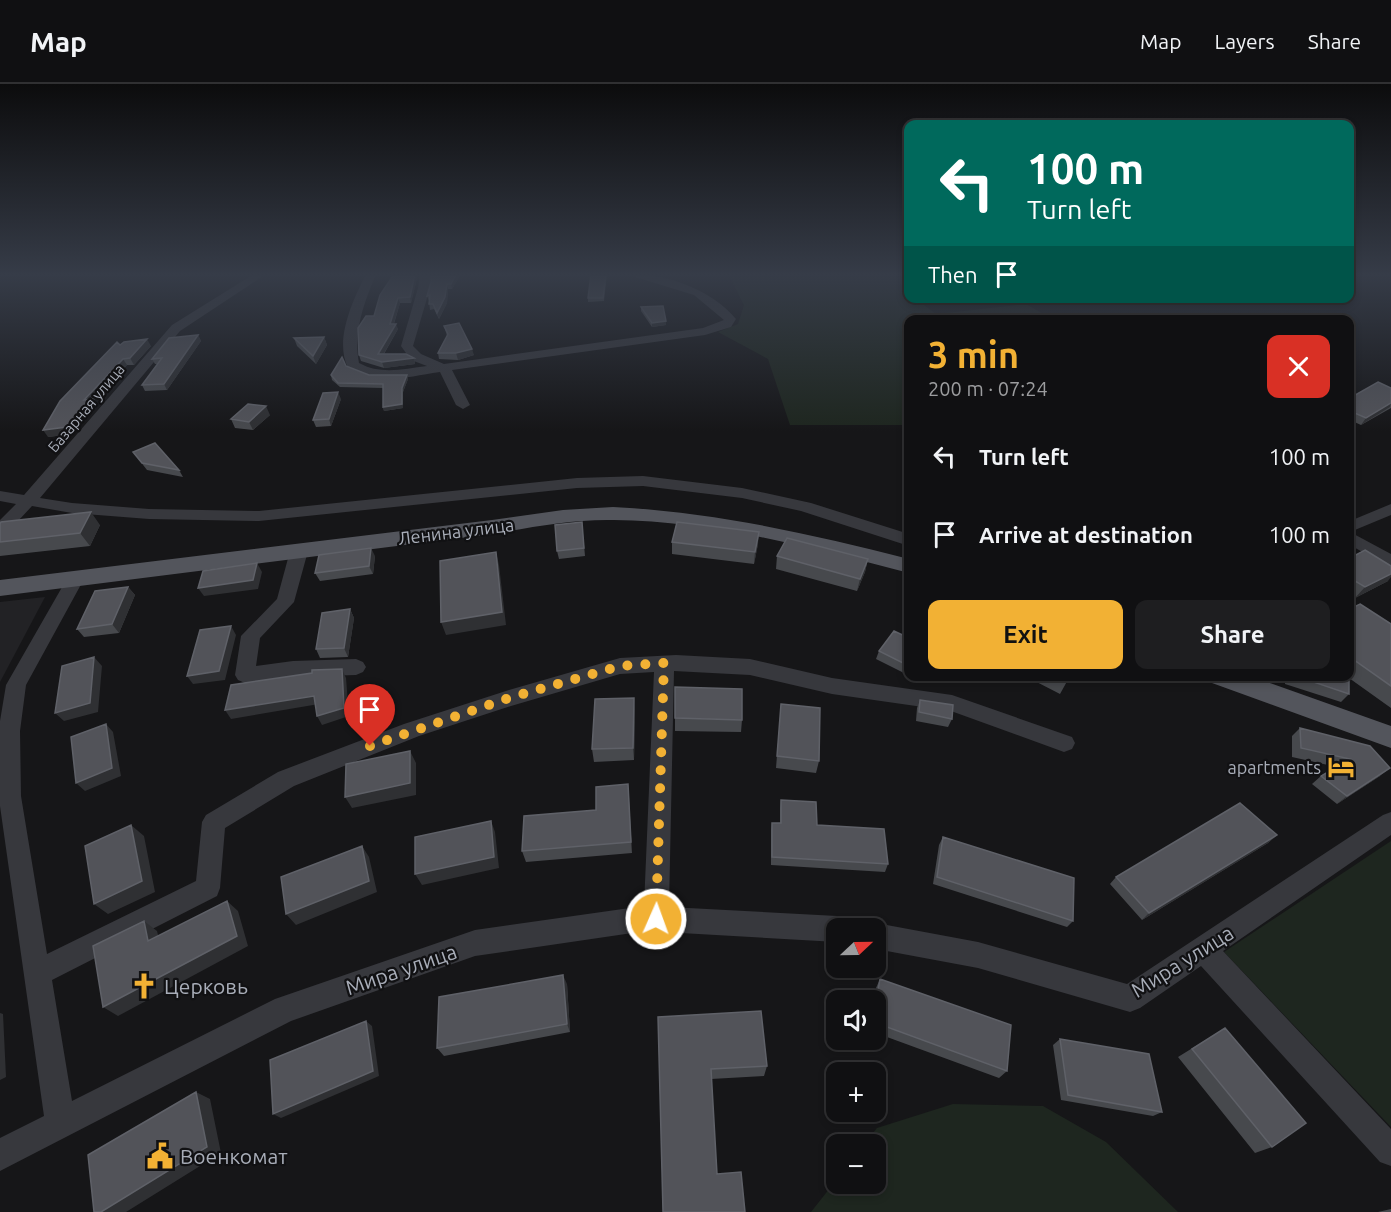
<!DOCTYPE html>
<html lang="en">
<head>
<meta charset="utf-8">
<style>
  :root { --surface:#101012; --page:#1e1e20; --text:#f1f3f6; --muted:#9c9d9f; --line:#303032; --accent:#f2b134 }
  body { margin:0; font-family:Ubuntu,sans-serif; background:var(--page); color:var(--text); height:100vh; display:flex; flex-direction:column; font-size:22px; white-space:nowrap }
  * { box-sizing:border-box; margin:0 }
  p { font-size:20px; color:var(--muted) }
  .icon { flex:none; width:33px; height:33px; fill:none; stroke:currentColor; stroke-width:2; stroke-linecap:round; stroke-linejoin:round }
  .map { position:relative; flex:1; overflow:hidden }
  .side { position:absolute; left:904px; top:231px; width:450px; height:366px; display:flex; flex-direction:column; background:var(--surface); border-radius:12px; box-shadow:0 3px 9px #0003,0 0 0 2px var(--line) }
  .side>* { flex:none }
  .hud { position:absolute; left:904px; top:36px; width:450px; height:183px; border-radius:12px; box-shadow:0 3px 9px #0003,0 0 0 2px var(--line); background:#00695c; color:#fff; overflow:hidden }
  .needle { width:39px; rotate:68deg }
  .fabs { position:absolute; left:826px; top:834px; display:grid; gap:12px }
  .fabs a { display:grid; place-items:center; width:60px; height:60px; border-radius:12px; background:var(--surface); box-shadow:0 3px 9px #0003,0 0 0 2px var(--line); font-size:30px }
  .pin { position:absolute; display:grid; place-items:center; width:51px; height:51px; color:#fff; margin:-62px -26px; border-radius:50% 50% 50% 0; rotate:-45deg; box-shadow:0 0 6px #0007 }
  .pin .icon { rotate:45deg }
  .me { position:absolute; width:66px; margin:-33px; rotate:2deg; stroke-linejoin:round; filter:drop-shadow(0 0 4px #0008) }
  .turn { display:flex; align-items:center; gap:21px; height:126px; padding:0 24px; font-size:27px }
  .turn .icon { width:78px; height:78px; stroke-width:2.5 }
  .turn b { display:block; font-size:42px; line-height:51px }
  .then { display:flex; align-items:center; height:57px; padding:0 24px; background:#0003; gap:12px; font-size:22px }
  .round { display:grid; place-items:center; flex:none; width:63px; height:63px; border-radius:12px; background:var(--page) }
  .head { display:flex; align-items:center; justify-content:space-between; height:102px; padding:0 24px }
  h1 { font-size:36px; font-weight:700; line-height:45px; color:var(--accent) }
  .cta { display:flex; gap:12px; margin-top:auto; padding:12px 24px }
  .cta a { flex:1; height:69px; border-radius:12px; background:var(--accent); color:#111; font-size:24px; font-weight:700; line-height:69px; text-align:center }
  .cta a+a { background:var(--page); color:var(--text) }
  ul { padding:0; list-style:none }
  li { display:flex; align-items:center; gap:18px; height:78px; padding:0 24px }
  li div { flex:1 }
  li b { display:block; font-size:22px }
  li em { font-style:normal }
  header { display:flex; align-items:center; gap:36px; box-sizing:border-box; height:84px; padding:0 30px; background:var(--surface); border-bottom:2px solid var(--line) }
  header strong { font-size:28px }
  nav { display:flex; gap:33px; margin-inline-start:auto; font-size:21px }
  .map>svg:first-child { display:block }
</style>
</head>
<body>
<header>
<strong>Map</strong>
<nav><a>Map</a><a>Layers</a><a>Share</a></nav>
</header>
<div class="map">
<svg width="1391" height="1128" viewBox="0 0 1391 1128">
  <rect width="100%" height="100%" fill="#161618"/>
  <path fill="#222225" d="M45,513L0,598V518Z"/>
  <path fill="#1e261f" d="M728,190H909V198L901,203L909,209V214L916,215L936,230L1026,220L1052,235L909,236V341H790L768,275L718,248L738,240L744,221Z
    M1391,757V1043L1224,868Z
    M953,1020L1043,1022L1106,1058L1178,1128H811L837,1095V1100H876V1060H864L877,1044Z"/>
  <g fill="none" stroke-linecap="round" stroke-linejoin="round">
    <path fill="#37383d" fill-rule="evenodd" d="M254,190H266L180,247L40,414L72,419L149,425L259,427L577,394L643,392L742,404L811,419L909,450V462L801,427L742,414L643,402L577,404L259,437L149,435L72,429L32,422L6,450L0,451V436L16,420L0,417V407L24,411L172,241Z
      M366,190H376C364,219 353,247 359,279C381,291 403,285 427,282L411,276L401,262L418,204L420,190H430V204L413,262L421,270L444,280L703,244L724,236L694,211L632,192L631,190C668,190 712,206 736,235L731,243L705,251L452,286L470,321L463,325L456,321L440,288C405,293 381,302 348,284C334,256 353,216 366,190Z
      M1391,420V431L1350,448V437Z
      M1350,448L1391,470V484L1350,461Z
      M299,461L305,463L308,467L294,518L260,554L256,582L293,577L356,575L363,578L366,583L363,588L356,591L293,593L245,599L238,596L235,591L241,552L277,515L290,467L293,463Z
      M75,489L81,491L84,495L26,601L20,647L21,712L47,870L196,797L202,738L206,731L278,688L404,640L509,606L620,574L676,571L750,575L832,594L952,611L1072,653L1075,659L1072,665L1064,668L951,627L832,610L750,591L674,587L669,823L837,832L846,836L850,844H837V858L646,847L475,872L291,937L0,1087V1054L44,1032L0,722V637L6,601L69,491ZM654,588L644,822L475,846L275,915L72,1017L52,896L217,812L220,804L225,744L294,702L419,652L511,622L620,590Z
      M1391,728V751L1223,867L1391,1045V1082L1380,1078L1201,882L1140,924L1130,928L978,884L876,865V844H866L876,839L978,858L1127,900L1383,731Z"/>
    <path fill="#53555c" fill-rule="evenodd" d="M613,423C714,428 811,450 909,475V489C813,464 714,437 614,436C573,435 533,443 492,450L0,512V496L492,436L563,426Z
      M1209,592H1250L1391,642V664L1212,599Z"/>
  </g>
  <path fill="#47494d" d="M394,190H418L411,219H400L394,240L398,245L384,270L414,274L415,280L384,284L361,277L359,271L374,232Z
    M431,190H461L452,205H448L447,219L439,235L434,225L430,226L429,217L427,212L431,198Z
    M525,190H576L575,191H526Z
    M607,190L604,217L588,218V214Z
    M641,223L666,241L652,243L641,227Z
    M444,242L474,271L458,276L439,275L438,269L447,252Z
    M198,251L201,257L167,306L145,307L142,301L158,280H155L152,275Z
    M324,253L327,261L316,280L297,262L294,254Z
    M120,261L151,262L134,281H127L93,317L96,322L72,350L48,353Z
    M346,282L369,291H407L408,295L403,308V324L384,327L383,323V304L340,303L332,296L331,291Z
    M1391,304V324L1361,341L1350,336V314Z
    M341,315L331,342L316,343L313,336Z
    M270,331L253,346L235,344L231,335Z
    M133,368L179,386L183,393L147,386Z
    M582,438L585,472L559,475L557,467Z
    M0,440L100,441L90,462L0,472Z
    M672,458L758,460L754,480L672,470Z
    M375,472L373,490L320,497L315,489Z
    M777,472L868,475L865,488L857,507L776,485Z
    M1350,474L1388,497L1355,514L1350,511Z
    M128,503L135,511L119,549L84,553L77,545Z
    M350,525L354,534L348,573L320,574L316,565Z
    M1350,525L1391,540V624L1349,594V610L1341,618L1285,600V592H1350Z
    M909,554V586L906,590L876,575L879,567Z
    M1025,592H1070L1060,610Z
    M920,616L952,635L948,643L916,637L917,624Z
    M781,620L819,677L816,689L776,684Z
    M635,626L634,676L594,678L592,665Z
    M675,634L742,636L741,648L675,647Z
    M1300,644L1380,692L1337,720L1312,700L1321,692L1337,683L1292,673V652Z
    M628,700L632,769L526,778L522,767L596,726Z
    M781,716L817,741L888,780L885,788L771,781V746L772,739H780V724Z
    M1277,751L1268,759L1142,836L1110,800L1116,793Z
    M943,753L1073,837L1067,843L933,800L939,761Z
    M880,895L1007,987L999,994L876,949V916H873L876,904Z
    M567,900L570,948L444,972L437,964Z
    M658,933L767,982L764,992L711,995L717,1090L663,1128Z
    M1225,944L1272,1063L1255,1069L1178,973Z
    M1060,955L1162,1028L1153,1032L1061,1016L1053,961Z
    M1391,1125V1128H1378Z"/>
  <path fill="#2f3033" d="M415,190H418L411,219L410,213Z
    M456,190H461L452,205L451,200Z
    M447,200L448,205L447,219L439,235L437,229Z
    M398,214L400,219L392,245L390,240Z
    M666,237V241L652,243V239Z
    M396,240L398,245L380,276L378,270Z
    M198,251L201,257L167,306L164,300Z
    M324,253L327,261L316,280L313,272Z
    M147,255L151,262L134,281L130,274Z
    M472,265L474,271L458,276L456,269Z
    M414,274L415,280L384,284L382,278Z
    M123,275L127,281L93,317L96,322L72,350L48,353L43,346L84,316Z
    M407,291L408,295L403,308V324L384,327L383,323L402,304Z
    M338,308L341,315L331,342L329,335Z
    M1391,319L1390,323L1361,341L1366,334Z
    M266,322L270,331L253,346L249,338Z
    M91,428L100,441L90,462L80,449Z
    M759,448L758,460L754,480L755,468Z
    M371,464L375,472L373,490L369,482Z
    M496,468L499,481L506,541L446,551L441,538Z
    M868,475L865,488L857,507L860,495Z
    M257,479L262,488L258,505L204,512L198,504Z
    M1391,490V493L1388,497L1355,514L1365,503Z
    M128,503L135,511L119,549L112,540Z
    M350,525L354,534L348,573L344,564Z
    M231,542L236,551L225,596L193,600L187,592Z
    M94,573L102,582L98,628L64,637L55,629Z
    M342,585L346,594L349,632L322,641L317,632Z
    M314,612L319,620L231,635L225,626Z
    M634,614L635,626L634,676L633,664Z
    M106,640L113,648L121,692L85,707L76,699Z
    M410,667L416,679V711L352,724L345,713Z
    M1390,684L1380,692L1337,720L1347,712Z
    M628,700L629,712L632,769L631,758Z
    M491,737L495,748L499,784L422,801L415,790Z
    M131,741L144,752L155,808L108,830L94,820Z
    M1277,751L1268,759L1142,836L1149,829Z
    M362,762L369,773L377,808L296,841L286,830Z
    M227,817L238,827L248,862L118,932L103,923Z
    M144,837L157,847L162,867L148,857Z
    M563,891L567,900L570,948L567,940Z
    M0,929L3,930L6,993L0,996Z
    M366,937L372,942L379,992L281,1034L273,1030Z
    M196,1008L210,1015L221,1069L126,1128H101Z"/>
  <path fill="#525359" stroke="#5f6168" stroke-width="1.5" d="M394,190H415L410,213L398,214L390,240H396L378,270H406L414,274L382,278L359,271L358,244L366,232H374L380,211Z
    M431,190H456L451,200H447L445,213L437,229L433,220H429L430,211L427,212L431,198Z
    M591,190H606L603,214H588Z
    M663,222L666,237L652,239L641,223Z
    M459,239L472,265L456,269H438L448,250L444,242Z
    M198,251L164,300L142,301L162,274L152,275L169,254Z
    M324,253L313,272L294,254Z
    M147,255L130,274L123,275L84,316L92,315L67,343L43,346L60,317L117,258L120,261L124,258Z
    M342,273L346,282L369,291H407L402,304V320L383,323V300L338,299L331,291Z
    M1378,298L1391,304V319L1366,334L1350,327V314Z
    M338,308L329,335L313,336L323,309Z
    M248,320L266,322L249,338L231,335Z
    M155,359L179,386L142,379L133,368Z
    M91,428L80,449L0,458V440L1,438Z
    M582,438L584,464L557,467L555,441Z
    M677,438L759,448L755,468L672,458Z
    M787,454L868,475L860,495L777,472Z
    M371,464L369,482L315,489L319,471Z
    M1365,466L1391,482V490L1365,503L1350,494V474Z
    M496,468L502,528L441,538L440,477Z
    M257,479L253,496L198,504L203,487Z
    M128,503L112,540L77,545L95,507Z
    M1360,520L1391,540V602L1350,573V525Z
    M350,525L344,564L316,565L322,529Z
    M231,542L219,587L187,592L200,546Z
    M894,547L909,554V582L879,567Z
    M94,573L90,619L55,629L62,582Z
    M342,585L344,624L317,632L314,612L225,626L231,601L312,589V586Z
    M1057,592H1070L1067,597Z
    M1296,592H1349V610Z
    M675,603L742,605V636L675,634Z
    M634,614L633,664L592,665L595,615Z
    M920,616L953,621L952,635L919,628Z
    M781,620L820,624L819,677L777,672Z
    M106,640L112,684L76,699L71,653Z
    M1300,644L1370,662L1390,684L1347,712L1321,692L1350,675L1301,664Z
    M410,667V699L345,713L346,680Z
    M628,700L631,758L522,767L524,732L596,726V703Z
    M781,716L816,718L817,741L884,745L888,780L772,773V739H781Z
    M1240,719L1277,751L1149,829L1116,793Z
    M491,737L494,773L415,790V753Z
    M131,741L142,797L94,820L85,762Z
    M943,753L1074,794L1073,837L937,793Z
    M362,762L369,797L286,830L281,793Z
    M227,817L237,852L103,923L93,862L144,837L148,857Z
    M563,891L567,940L437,964L439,913Z
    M880,895L1011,941L1007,987L876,939V917Z
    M761,927L767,982L711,985L717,1090L741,1088L745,1128H663L658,933Z
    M366,937L373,987L273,1030L270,976Z
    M1225,944L1306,1039L1272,1063L1192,965Z
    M1060,955L1149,970L1162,1028L1068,1011Z
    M196,1008L207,1063L101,1128H94L88,1071Z"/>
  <linearGradient id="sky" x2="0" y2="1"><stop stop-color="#0c0c0d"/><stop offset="0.55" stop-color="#363c48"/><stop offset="1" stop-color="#363c48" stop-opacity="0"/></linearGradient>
  <rect width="1391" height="347" fill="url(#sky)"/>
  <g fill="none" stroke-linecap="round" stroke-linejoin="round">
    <path stroke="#f2b134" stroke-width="10" stroke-dasharray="0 18" d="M370,662L509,614L620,582L664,579L656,835"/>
  </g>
  <defs>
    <g id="hotel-bare" transform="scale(2.07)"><path d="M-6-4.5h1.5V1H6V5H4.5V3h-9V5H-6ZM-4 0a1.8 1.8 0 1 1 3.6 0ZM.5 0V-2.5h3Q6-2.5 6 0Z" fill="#f2b134" stroke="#111113" stroke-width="2.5" paint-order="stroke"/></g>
    <g id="church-bare" transform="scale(2.07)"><path d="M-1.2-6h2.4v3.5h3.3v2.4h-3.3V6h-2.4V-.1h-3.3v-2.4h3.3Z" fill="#f2b134" stroke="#111113" stroke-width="2.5" paint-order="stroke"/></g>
    <g id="civic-bare" transform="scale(2.07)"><path d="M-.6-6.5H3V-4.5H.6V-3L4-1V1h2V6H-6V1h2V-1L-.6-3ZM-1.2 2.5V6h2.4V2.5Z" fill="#f2b134" stroke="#111113" stroke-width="2.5" paint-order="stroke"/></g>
  </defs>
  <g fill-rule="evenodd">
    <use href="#hotel-bare" x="1341" y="683"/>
    <use href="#church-bare" x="144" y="902"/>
    <use href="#civic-bare" x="160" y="1072"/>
  </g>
  <g text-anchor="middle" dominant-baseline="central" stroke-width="4.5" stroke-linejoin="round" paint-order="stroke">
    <g font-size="15" fill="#a8adb8" stroke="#111113">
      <text transform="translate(86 324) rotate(-50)">Базарная улица</text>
    </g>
    <g font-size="18" fill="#a8adb8" stroke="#111113">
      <text transform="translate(456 447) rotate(-7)">Ленина улица</text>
    </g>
    <g font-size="18" fill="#a8adb8" stroke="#111113" text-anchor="end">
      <text x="1321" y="683">apartments</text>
    </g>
    <g font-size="21" fill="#a8adb8" stroke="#111113">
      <text transform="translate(1182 877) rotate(-32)">Мира улица</text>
      <text transform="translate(401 885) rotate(-19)">Мира улица</text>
    </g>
    <g font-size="21" fill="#a8adb8" stroke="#111113" text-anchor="start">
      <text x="164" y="902">Церковь</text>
      <text x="180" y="1072">Военкомат</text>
    </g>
  </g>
</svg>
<div class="fabs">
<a><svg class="needle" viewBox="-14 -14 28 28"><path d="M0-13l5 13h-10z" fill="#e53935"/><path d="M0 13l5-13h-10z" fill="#9c9d9f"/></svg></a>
<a><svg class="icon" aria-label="sound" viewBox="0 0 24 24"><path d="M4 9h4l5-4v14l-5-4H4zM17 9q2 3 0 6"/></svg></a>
<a>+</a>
<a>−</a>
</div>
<div class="pin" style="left:370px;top:662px;background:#d93025"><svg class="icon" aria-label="arrive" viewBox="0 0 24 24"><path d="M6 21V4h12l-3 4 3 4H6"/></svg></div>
<svg class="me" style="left:656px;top:835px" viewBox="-20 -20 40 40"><circle r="17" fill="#f2b134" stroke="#fff" stroke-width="3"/><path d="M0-11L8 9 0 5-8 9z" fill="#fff"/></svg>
<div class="hud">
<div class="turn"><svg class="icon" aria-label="left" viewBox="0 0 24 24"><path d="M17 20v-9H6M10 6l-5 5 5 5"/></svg><div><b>100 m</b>Turn left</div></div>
<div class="then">Then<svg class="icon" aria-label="arrive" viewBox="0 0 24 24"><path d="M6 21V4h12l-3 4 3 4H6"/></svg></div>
</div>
<section class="side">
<div class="head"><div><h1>3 min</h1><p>200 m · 07:24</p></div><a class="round" style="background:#d93025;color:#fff"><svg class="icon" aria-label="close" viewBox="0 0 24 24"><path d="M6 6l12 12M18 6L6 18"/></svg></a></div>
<ul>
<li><svg class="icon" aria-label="left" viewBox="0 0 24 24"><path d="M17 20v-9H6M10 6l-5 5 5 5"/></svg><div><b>Turn left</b></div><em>100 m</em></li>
<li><svg class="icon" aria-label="arrive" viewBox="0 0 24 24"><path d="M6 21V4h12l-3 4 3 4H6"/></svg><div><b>Arrive at destination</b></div><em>100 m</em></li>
</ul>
<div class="cta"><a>Exit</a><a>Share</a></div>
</section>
</div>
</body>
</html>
